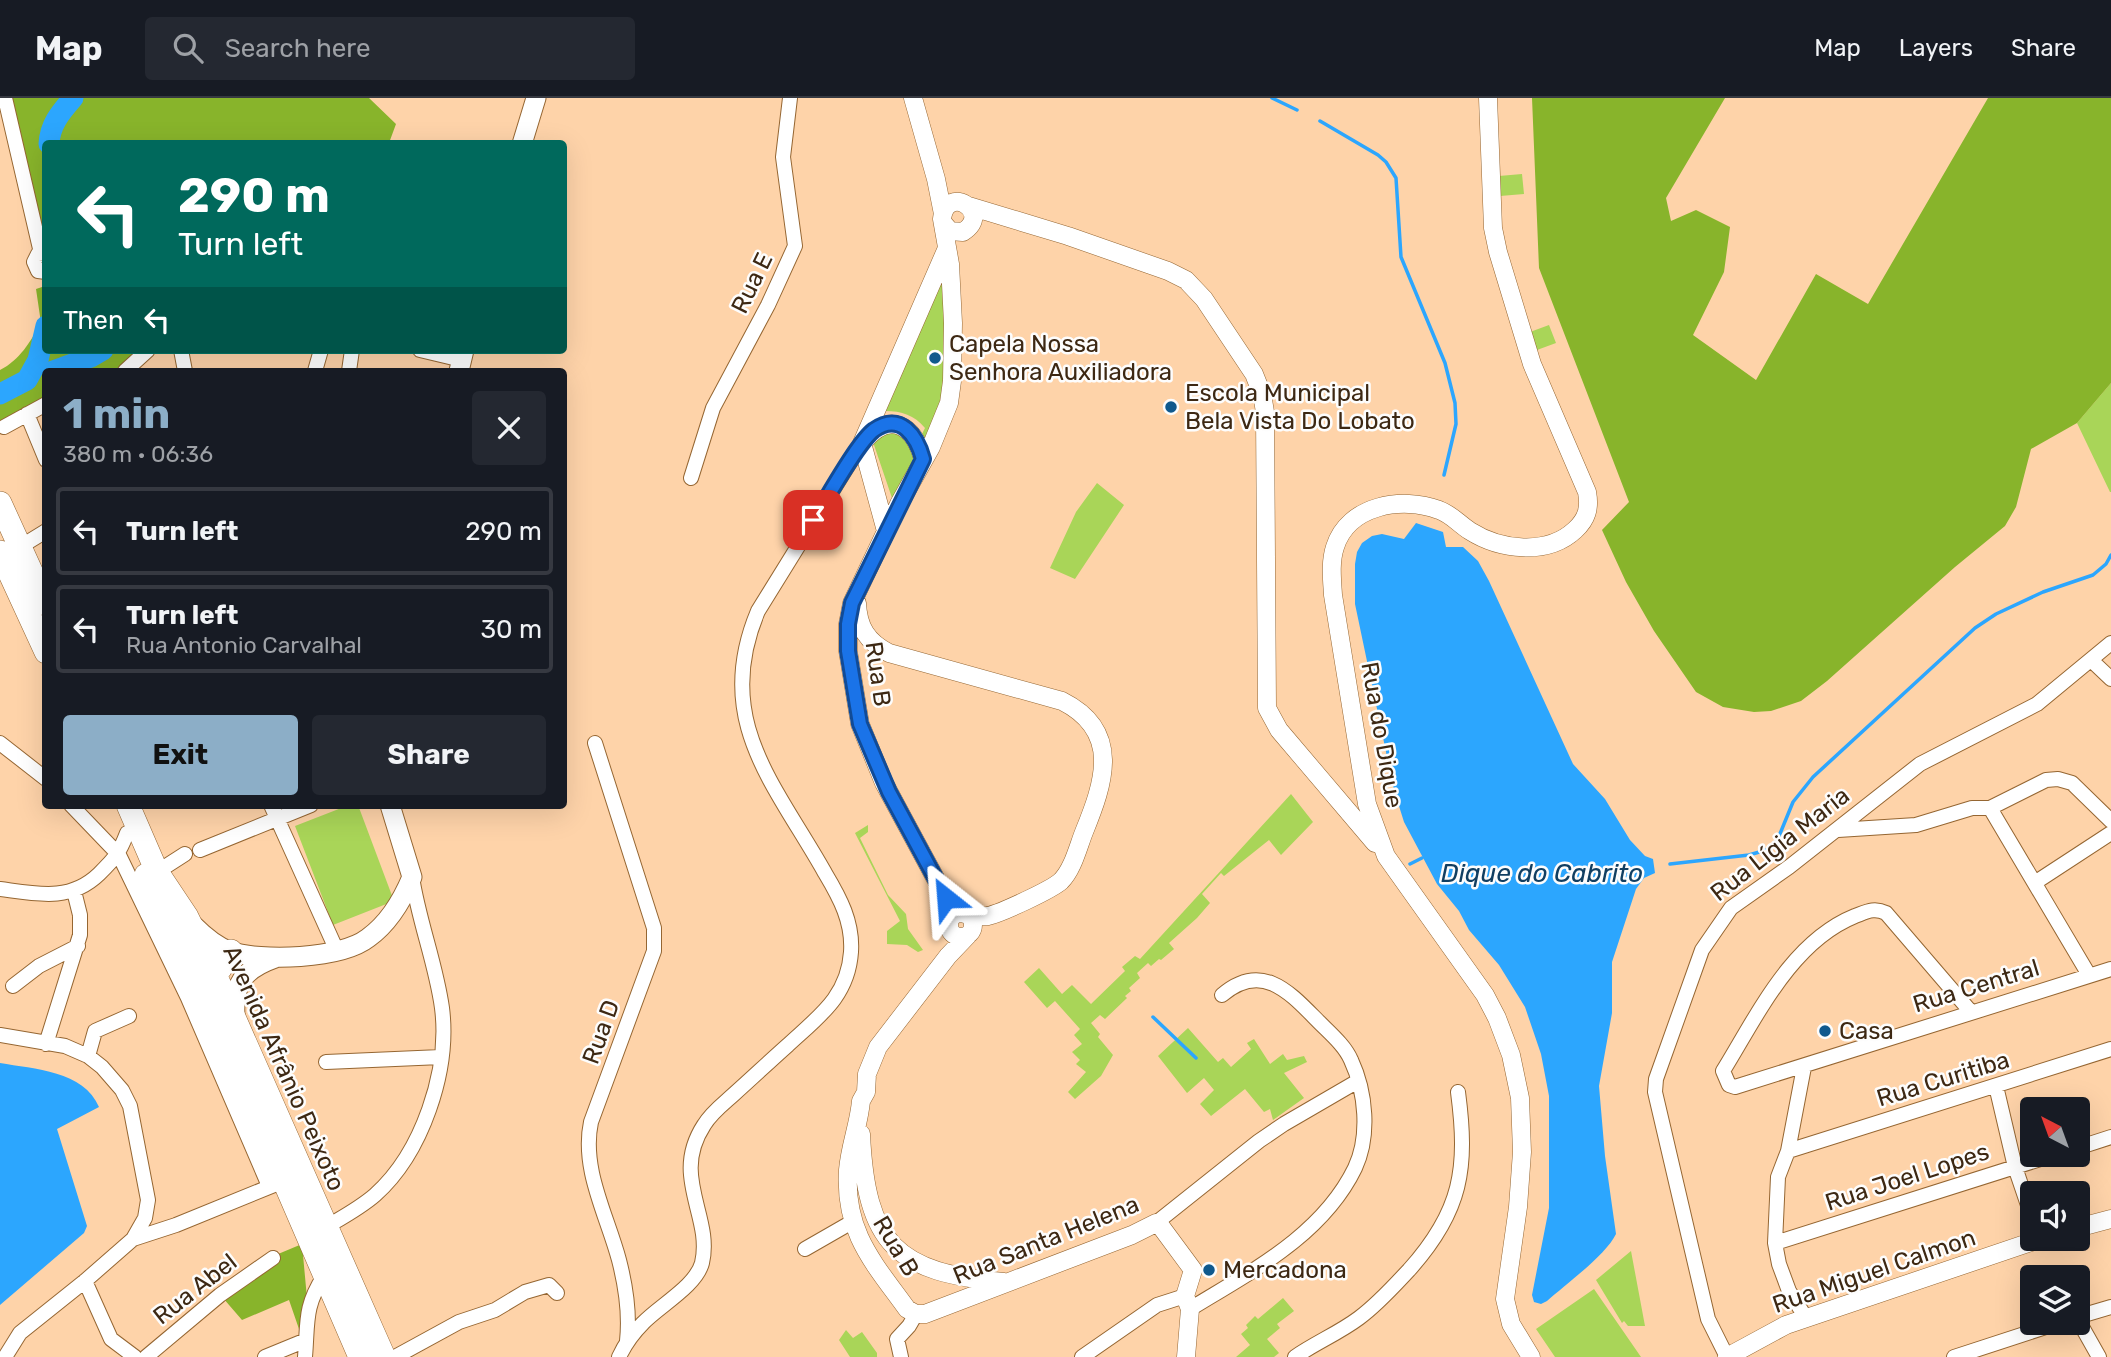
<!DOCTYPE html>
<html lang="en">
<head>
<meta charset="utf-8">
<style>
  :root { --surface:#171b24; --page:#242831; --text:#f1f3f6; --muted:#9ea1a6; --line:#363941; --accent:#8caec7 }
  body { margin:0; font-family:Rubik,sans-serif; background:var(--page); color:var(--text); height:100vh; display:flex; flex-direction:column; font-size:26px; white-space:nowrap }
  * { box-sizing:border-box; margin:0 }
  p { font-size:23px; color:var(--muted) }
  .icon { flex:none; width:38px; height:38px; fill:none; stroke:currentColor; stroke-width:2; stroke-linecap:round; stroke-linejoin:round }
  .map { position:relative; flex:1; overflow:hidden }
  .drawer { position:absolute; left:42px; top:270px; width:525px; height:441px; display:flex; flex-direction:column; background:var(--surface); border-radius:7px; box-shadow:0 7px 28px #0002 }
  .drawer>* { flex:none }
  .banner { position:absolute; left:42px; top:42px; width:525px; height:214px; border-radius:7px; box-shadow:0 7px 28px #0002; background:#00695c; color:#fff; overflow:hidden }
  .needle { width:46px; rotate:319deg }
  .controls { position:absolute; left:2020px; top:999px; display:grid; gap:14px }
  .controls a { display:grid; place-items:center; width:70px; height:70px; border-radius:7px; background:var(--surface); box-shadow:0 7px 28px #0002; font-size:35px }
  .pin { position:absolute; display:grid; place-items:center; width:60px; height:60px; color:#fff; margin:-30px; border-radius:14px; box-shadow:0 4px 10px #0006 }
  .me { position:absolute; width:77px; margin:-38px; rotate:332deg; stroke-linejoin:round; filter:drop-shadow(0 0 5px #0008) }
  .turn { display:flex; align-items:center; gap:24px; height:147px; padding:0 21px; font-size:32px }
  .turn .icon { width:91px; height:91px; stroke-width:2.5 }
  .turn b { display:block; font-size:49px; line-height:60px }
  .then { display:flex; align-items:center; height:66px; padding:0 21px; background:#0003; gap:14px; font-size:26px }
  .round { display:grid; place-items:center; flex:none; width:74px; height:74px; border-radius:7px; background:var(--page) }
  .head { display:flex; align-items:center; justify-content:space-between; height:119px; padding:0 21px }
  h1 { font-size:42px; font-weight:700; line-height:52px; color:var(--accent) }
  .cta { display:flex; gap:14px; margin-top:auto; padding:14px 21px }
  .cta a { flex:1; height:80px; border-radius:7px; background:var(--accent); color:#111; font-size:28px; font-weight:700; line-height:80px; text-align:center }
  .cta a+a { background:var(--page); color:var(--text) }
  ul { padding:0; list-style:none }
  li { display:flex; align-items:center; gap:21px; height:88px; margin:0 14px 10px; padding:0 7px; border:4px solid var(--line); border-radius:7px }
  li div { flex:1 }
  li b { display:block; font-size:26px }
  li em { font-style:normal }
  header { display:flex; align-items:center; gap:42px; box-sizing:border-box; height:98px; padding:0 35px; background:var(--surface); border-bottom:2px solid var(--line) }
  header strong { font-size:33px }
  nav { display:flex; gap:38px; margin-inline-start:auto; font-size:24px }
  .search { width:490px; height:63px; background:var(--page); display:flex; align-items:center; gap:18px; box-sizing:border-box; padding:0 24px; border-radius:7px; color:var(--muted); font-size:26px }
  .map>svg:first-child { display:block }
</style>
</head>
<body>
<header>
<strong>Map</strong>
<div class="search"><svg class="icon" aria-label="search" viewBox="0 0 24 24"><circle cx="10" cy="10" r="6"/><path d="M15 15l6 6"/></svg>Search here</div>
<nav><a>Map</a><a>Layers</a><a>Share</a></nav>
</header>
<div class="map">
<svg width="2111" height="1259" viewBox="0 0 2111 1259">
  <rect width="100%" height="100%" fill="#fed3a9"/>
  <path fill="#a9d558" d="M1522,76L1524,96L1500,98L1499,78Z
    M943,174C946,224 950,273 936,322L893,403L873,344L880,336L896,334L917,346L925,330C914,317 902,313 885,313Z
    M1549,227L1556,245L1537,252L1530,234Z
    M2111,285V394H2110L2077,325Z
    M1097,385L1124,407L1075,481L1050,470L1076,414Z
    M1291,696L1313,724L1281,757L1269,742L1224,778L1221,775L1202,796L1210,805L1197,820L1169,845L1174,851L1161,862L1159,861L1151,868L1148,865L1137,875L1140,880L1129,890L1131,893L1125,898L1127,900L1105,921L1100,917L1091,925L1100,936L1098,939L1113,957L1101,978L1075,1001L1068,994L1086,974L1076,966L1080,962L1072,954L1082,946L1074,937L1080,931L1055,903L1047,910L1024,884L1039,870L1062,896L1072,887L1091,906L1125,873L1122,869L1135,858L1140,861Z
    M349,707H358L394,803L333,827L295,728Z
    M868,727V734L860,740L888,797L906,816L908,831L923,852L918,854L907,847L887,846V833L900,823L855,735Z
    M1188,930L1218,964L1223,960L1231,969L1251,951L1247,945L1254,941L1270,966L1283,956L1287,962L1304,958L1307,964L1284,975L1304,1000L1273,1022L1270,1011L1264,1014L1245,991L1211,1018L1200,1006L1214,992L1204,980L1187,995L1158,958Z
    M1631,1153L1645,1228H1628L1624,1223L1622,1225L1596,1182Z
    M1594,1191L1641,1259H1555L1536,1231Z
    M1283,1200L1294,1213L1277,1226L1280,1230L1267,1241L1279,1255L1274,1259H1236L1250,1247L1241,1236L1248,1230L1246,1227L1255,1218L1258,1221Z
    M846,1232L853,1240L862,1234L877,1255V1259H850L839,1242Z"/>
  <path fill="#88b42b" d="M8,0H369L396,26L389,45L46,46V142L42,143Z
    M1532,0H1725L1666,100L1671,123L1696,112L1730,129L1724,174L1693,237L1756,282L1816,176L1868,206L1988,0H2111V285L2077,325L2031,351L2016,409L2005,428L1955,469L1827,583L1801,603L1771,613L1754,614L1723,609L1696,594L1654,533L1626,484L1602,432L1629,404L1539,170Z
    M45,188L46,252H146L124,273H46L45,301L0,325V272C20,262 30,244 41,225L36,191Z
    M302,1146L310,1233L299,1231L289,1202L242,1222L223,1200L271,1159Z"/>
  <path fill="#2ca6fe" d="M1416,425L1443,434L1446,449H1463L1478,463L1489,483L1573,666L1605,701L1630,742L1645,758L1653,761L1655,775L1644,780L1636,791L1612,864V915L1599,988L1605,1058L1616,1136C1606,1157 1566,1186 1547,1203L1541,1206L1534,1204L1532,1197L1549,1110V998L1541,956L1525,909L1499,867L1469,832L1459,813L1437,786L1404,724L1394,692L1355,506V466L1357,454L1362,445L1372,438L1382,436L1404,441Z
    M0,965C34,971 84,973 99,1009L57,1031L87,1128L84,1135L0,1207Z"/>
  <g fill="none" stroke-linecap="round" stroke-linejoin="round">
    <path stroke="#2ca6fe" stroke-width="3.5" d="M1272,0L1297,12
      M1320,23L1378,57L1386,64L1396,80L1401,159L1445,265L1455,305L1456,326L1444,377
      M1410,766L1422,760
      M1670,766L1749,757L1766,752L1777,743L1793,704L1813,679L1975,530L1996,516L2043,494L2093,477L2106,466L2111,457
      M1153,919L1196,960"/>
    <path stroke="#2ca6fe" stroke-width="21" d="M49,46C50,26 61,14 73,0
      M53,273L91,259L103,252
      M0,296L27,282L38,262L46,228"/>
    <g stroke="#956632" stroke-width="16">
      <path id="minor" d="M5,0L41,155
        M46,155L38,156L34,164L38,173L46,174
        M181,252L185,273
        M420,252L462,262
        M125,273L148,252
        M315,273L321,252
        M349,273L352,252
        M27,316L46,362
        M4,329L46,306
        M691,380L713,310L768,207L795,148L783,59L790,0
        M20,449L46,433
        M2091,562L2111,581
        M0,645L46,681
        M595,645L654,830V853L591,1024C581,1071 607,1117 619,1162C626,1189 630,1215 627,1243
        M71,707L119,757L188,900L269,1088
        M271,707L337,853
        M1990,710L2089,877
        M1838,732L1916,727L1972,710H1990L2046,682L2058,681L2072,685L2111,723
        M200,752L311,707
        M157,774L185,756
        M2036,784L2111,735
        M0,791C37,796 70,804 99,776C115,760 119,756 127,735
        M13,888L39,868L78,848
        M1971,914L1886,815C1874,809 1866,814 1855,818C1791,844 1757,918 1723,973L1729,987L1735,989L2111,871
        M0,937L65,948L88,958L102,969L122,992L130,1008L148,1102L145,1120L133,1141L85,1183L20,1235L5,1259
        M46,946L80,837V817L74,793
        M88,958L95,933L129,918
        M326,964L441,959
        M1804,969L1788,1053L1778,1079L1775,1145L1779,1166L1789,1193L1806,1220
        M1996,988L2015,1069L2032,1119
        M2077,1050L2111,1039
        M1788,1053L2111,951
        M1156,1125L1259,1043L1284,1026L1358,983
        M326,1129C343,1119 360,1110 375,1097C422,1055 450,973 442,910C436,866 419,824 412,779
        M133,1141L176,1127L279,1085
        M1775,1145L2053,1057
        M805,1151L852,1124
        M85,1183L111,1241L135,1259
        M1190,1211C1250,1174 1322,1138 1355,1070C1370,1038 1366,994 1351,962C1345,948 1331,936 1320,925C1291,896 1263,862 1222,897
        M2077,1219L2111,1209
        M2077,1220L2099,1259
        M146,1259L220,1197L273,1160
        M265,1259L304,1243
        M305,1259C308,1224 304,1209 324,1178
        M395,1259L459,1224L495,1212L525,1194L549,1187L557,1195
        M619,1259C625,1246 633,1235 643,1225C659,1208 696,1188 702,1165C713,1118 670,1079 704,1027C711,1015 723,1006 733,997C752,980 770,963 788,947C818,919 848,899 851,854C853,824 840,800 825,775C775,686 712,622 758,513L862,345
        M901,1259L897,1241L909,1228L916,1216
        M1082,1259L1157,1207L1185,1198
        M1295,1259C1315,1245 1339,1235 1359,1220C1378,1206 1393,1189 1409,1172C1462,1113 1468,1070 1458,994
        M1727,1259L1708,1221L1655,994L1656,981L1702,852L1731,810L1789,769L1920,666L2037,606L2111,545
        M1954,1259L2058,1225"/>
    </g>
    <g stroke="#956632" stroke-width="19">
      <path id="tertiary" d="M913,0L936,81L943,116
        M1488,0L1493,130L1498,154L1532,266L1587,394C1590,410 1587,421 1575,432C1547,458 1500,452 1470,433C1459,426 1451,416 1439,412C1402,398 1348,407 1335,449C1330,464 1332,481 1333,497L1367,706L1386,758L1485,897L1497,920L1511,957L1520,1000L1522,1054L1518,1109L1505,1201L1511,1226L1531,1259
        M969,108L1068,138L1168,173L1186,182L1204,201L1254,276L1262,296L1265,314L1267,610L1279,632L1375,745
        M944,126L950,133L963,134C994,114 946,85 942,121L950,166L953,225L952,283L949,305L931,349L899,406L852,505L848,526V553L860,626L884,685L946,800L965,816
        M864,343C891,312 914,328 923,361
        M886,433L862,345L947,150
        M857,505C858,529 867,544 889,555L1062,603C1122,633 1104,685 1084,734C1078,749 1073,771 1061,783C1051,792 1001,815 988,818C981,819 973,817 966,816
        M949 827a12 12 0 1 1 24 0a12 12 0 1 1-24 0Z
        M968,837L948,858L878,949L867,976L866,994L861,1003C859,1026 850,1048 848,1072C844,1134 873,1164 907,1211L916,1216H925L1132,1137L1156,1125L1159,1126L1193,1172L1185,1198L1190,1211L1186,1259
        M861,1036C866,1146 896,1175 1004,1184
        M2077,1130L2111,1121
        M1727,1259L1786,1227L2040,1141"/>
    </g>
    <g stroke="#956632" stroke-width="21">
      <path id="secondary" d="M522,46L536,0
        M459,273L464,252
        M194,828C204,838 216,848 229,853C261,864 341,861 368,840C389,825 402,803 412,779L390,707
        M235,918C233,885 244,871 275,860"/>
    </g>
    <g stroke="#956632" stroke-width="24">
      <path id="primary" d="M0,405L46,506
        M0,454L46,554
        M128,707L157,774L187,819L214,874L384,1259
        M146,777L284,1083L360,1259
        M203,880L220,871L231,853"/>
    </g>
    <use href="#minor" stroke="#fff" stroke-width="14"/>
    <use href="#tertiary" stroke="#fff" stroke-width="18"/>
    <use href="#secondary" stroke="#fff" stroke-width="19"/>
    <use href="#primary" stroke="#fff" stroke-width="23"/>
  </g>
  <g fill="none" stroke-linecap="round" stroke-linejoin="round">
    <g stroke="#114b97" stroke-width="18">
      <path id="route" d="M813,422C827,401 857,345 874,332C901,313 917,339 923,361L852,505L848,526V553L860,626L889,694L946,800"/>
    </g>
    <use href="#route" stroke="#1a73e8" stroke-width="12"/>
  </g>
  <g fill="#10598d" stroke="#fdfdfd" stroke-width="2.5">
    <circle cx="935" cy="260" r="7"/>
    <circle cx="1171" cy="309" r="7"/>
    <circle cx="1825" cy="933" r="7"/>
    <circle cx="1209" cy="1172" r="7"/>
  </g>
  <g text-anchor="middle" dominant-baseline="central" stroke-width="5" stroke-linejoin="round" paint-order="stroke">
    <g font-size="24" fill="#3d2813" stroke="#fdfdfd">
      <text transform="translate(752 185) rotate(-64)">Rua E</text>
      <text transform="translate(878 576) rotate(82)">Rua B</text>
      <text transform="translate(1382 637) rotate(80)">Rua do Dique</text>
      <text transform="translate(1780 746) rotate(-38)">Rua Lígia Maria</text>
      <text transform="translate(1976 888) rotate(-17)">Rua Central</text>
      <text transform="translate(601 934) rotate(-70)">Rua D</text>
      <text transform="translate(284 970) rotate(66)">Avenida Afrânio Peixoto</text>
      <text transform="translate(1943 981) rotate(-17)">Rua Curitiba</text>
      <text transform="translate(1907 1079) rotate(-18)">Rua Joel Lopes</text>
      <text transform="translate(1046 1142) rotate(-22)">Rua Santa Helena</text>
      <text transform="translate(896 1148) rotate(59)">Rua B</text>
      <text transform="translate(1874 1173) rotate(-19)">Rua Miguel Calmon</text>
      <text transform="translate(195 1191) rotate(-38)">Rua Abel</text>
    </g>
    <g font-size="24" fill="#3d2813" stroke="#fdfdfd" text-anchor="start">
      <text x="949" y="246">Capela Nossa<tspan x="949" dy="28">Senhora Auxiliadora</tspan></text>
      <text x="1185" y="295">Escola Municipal<tspan x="1185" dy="28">Bela Vista Do Lobato</tspan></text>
      <text x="1839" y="933">Casa</text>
      <text x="1223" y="1172">Mercadona</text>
    </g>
    <g font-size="26" font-style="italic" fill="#113f62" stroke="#fdfdfd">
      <text x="1542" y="775">Dique do Cabrito</text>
    </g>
  </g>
</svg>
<div class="controls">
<a><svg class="needle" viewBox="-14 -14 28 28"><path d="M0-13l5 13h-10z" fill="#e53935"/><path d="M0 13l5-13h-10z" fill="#9ea1a6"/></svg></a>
<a><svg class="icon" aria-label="sound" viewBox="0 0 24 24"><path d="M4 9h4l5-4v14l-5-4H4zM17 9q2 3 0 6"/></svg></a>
<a><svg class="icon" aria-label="layers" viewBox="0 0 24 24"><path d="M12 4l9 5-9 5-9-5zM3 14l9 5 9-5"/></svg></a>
</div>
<div class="pin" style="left:813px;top:422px;background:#d93025"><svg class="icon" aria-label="arrive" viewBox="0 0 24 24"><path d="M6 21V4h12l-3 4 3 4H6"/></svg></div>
<svg class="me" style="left:946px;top:800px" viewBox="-20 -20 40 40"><path d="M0-17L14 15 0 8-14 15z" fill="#1a73e8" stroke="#fff" stroke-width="4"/></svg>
<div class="banner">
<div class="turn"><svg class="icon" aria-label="left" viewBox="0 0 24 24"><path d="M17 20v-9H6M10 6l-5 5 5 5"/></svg><div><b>290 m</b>Turn left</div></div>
<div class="then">Then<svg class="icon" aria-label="left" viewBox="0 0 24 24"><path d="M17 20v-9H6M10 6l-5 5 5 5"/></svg></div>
</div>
<section class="drawer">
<div class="head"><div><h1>1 min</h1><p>380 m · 06:36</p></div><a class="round"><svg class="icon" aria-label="close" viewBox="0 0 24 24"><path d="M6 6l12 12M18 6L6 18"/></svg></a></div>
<ul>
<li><svg class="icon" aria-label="left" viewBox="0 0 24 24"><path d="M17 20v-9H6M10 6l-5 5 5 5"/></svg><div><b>Turn left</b></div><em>290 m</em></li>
<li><svg class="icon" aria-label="left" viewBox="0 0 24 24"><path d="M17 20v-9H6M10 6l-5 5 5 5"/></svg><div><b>Turn left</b><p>Rua Antonio Carvalhal</p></div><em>30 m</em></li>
</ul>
<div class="cta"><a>Exit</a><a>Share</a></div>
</section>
</div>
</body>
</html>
